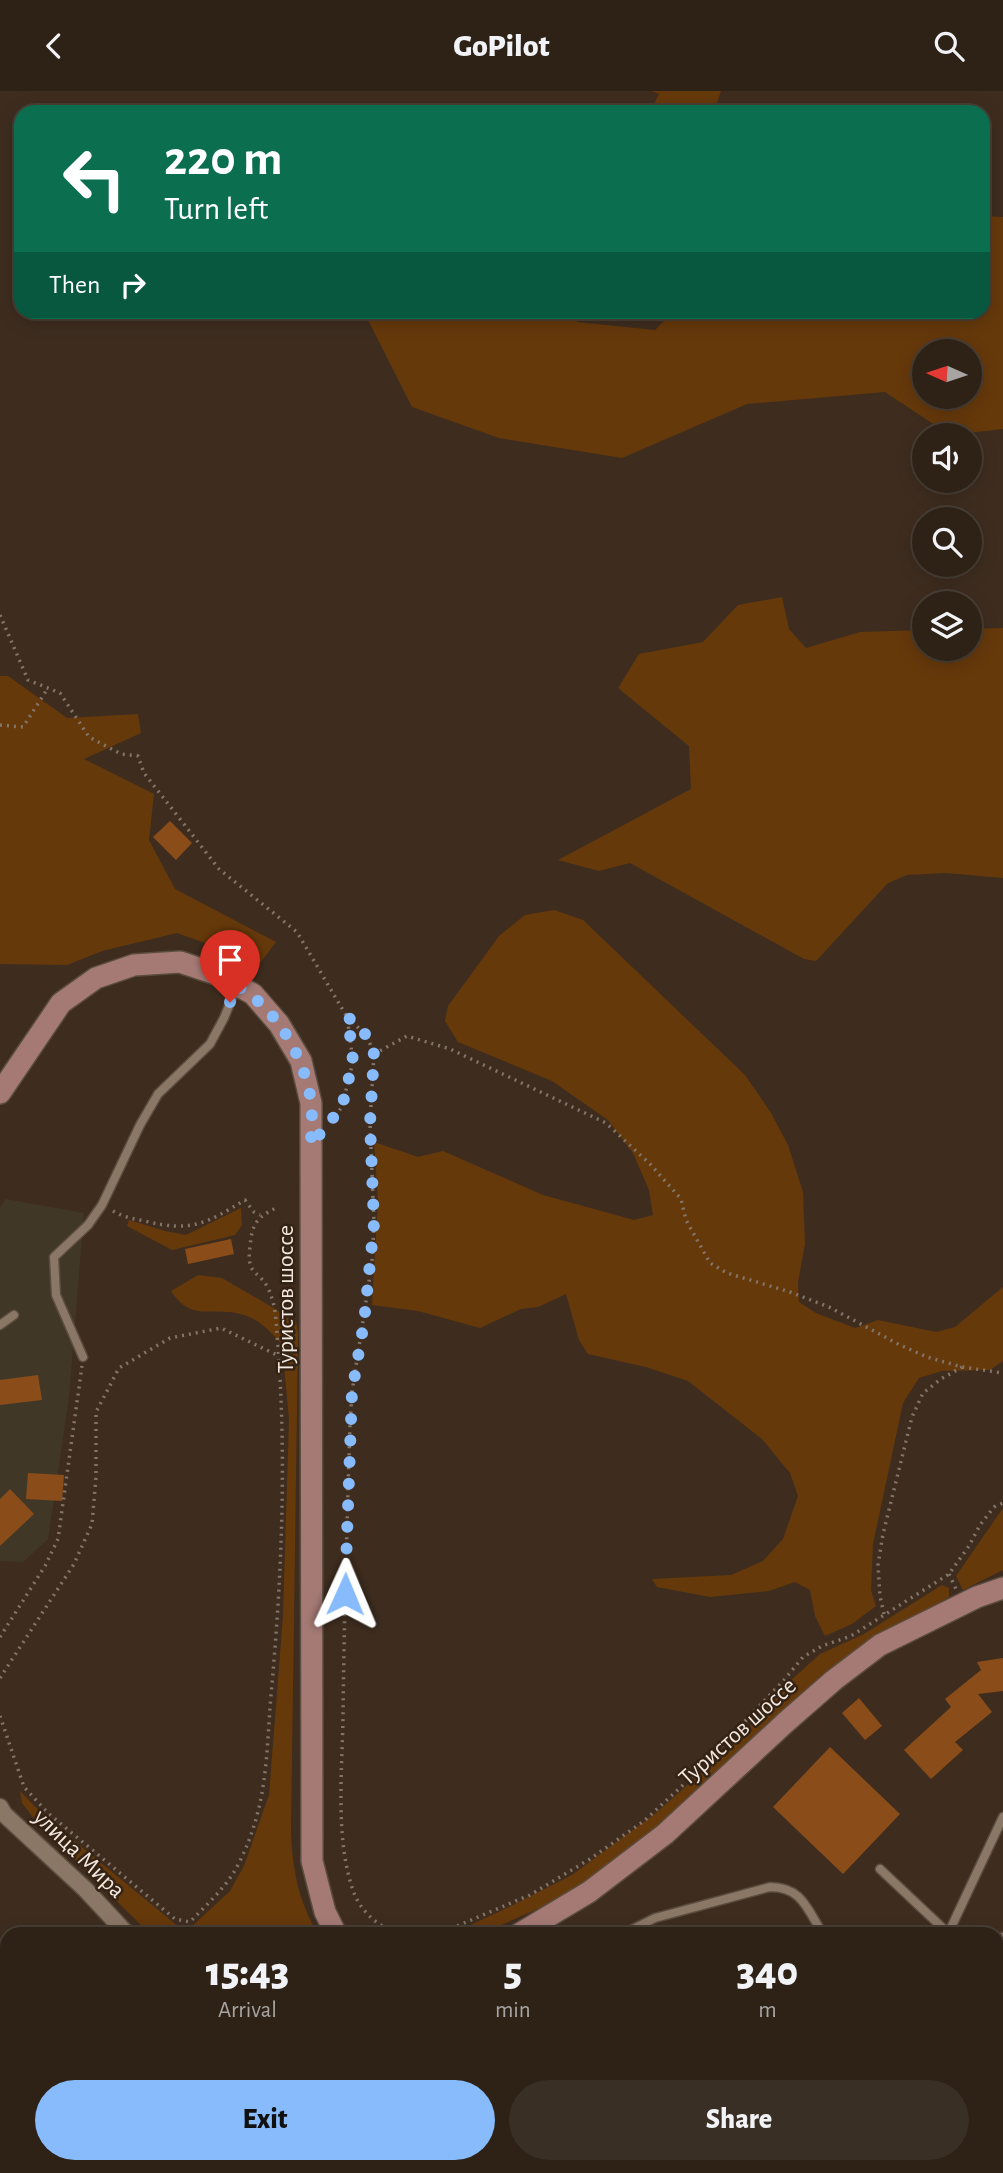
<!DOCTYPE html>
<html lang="en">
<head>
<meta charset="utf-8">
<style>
  :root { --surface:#2e2217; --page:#3a2f24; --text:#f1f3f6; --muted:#a7a4a1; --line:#493f36; --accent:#87bbfb }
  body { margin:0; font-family:"Alegreya Sans",sans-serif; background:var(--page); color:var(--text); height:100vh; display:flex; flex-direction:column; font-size:26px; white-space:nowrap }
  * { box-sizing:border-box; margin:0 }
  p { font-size:23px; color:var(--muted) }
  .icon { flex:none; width:38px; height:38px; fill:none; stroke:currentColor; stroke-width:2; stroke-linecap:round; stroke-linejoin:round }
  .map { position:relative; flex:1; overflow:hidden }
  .sheet { position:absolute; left:0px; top:1836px; width:1004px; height:247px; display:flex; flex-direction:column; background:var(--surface); border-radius:21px 21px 0 0; box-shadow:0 4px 18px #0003,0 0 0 2px var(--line) }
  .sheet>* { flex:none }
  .top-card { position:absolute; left:14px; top:14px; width:976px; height:214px; border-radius:21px; box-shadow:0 4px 18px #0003,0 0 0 2px var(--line); background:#0b6e4f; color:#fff; overflow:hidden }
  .needle { width:46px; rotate:273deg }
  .buttons { position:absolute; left:912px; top:248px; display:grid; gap:14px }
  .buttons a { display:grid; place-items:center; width:70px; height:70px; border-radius:50%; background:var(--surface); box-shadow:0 4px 18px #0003,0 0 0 2px var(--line); font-size:35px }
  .pin { position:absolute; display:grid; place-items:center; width:60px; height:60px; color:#fff; margin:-72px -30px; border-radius:50% 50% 50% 0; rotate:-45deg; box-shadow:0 0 7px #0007 }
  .pin .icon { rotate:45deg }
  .me { position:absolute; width:77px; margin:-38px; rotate:1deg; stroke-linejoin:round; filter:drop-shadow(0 0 5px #0008) }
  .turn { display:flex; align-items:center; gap:24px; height:147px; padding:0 35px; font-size:32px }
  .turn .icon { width:91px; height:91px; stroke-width:2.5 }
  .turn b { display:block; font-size:49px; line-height:60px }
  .then { display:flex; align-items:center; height:66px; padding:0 35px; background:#0003; gap:14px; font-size:26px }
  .eta { display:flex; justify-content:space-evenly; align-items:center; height:119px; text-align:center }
  .eta b { font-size:42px; font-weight:800; line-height:49px }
  .button { display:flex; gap:14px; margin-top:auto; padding:14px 35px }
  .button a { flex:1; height:80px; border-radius:42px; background:var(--accent); color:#111; font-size:28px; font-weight:800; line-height:80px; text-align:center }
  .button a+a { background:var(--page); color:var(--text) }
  header { display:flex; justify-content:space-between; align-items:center; height:91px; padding:0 35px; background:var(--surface); font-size:32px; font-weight:800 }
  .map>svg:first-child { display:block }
</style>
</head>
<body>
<header><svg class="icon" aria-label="back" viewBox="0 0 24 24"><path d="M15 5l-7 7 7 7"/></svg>GoPilot<svg class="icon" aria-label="search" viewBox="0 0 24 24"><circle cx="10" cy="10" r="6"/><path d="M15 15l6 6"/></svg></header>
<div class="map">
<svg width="1003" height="2082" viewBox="0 0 1003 2082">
  <rect width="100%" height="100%" fill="#3e2d1f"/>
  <path fill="#413727" d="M6,1108L84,1122L69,1306L48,1448L23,1471L0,1470V1116Z"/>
  <path fill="#66390b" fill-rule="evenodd" d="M652,0H721L714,21H650L659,3Z
    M984,125L1003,126V338L950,344L885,301L747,313L622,367L499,347L412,316L364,221H577V231L655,239L673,221L984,220ZM924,261H970V306H924Z
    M782,506L789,538L806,557L860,541L924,539V558H970V538L1003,537V787L946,782L907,784L888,792L816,870L804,868L630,772L599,780L558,769L691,698L689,655L618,597L639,563L703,551L738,514Z
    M0,585H8L67,627L138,623L141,642L84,668L154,703L149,749L175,798L276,851L260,872L177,842L102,860L67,874L0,873Z
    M554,819L583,829L745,984L771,1022L788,1054L803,1101L805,1153L798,1191L799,1211L816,1222L855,1237L878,1229L936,1241L955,1236L1003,1196V1270L990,1279L942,1280L919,1287L903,1312L873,1453L871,1499L876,1515L852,1533L825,1545L815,1525L810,1499L795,1491L769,1500L710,1506L657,1496L652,1488L731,1484L763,1470L783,1448L798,1405L790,1382L762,1348L688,1290L646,1276L588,1263L579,1249L566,1203L538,1216L521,1218L480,1237L418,1220L372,1214L378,1110L374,1051L418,1066L443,1060L543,1104L634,1129L653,1124L649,1099L633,1062L608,1029L552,990L458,951L445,930L448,915L499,845L525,824Z
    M241,1117L242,1134L235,1144L172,1159L127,1135L129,1129L165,1140L186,1144Z
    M198,1184L222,1187L296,1230L298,1243L291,1738C292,1776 298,1810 318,1843H150L36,1730L22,1712L20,1700L45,1726L179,1836L190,1837L230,1800L244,1775L269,1704L283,1525L289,1328L282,1253C273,1244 261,1230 249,1226C215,1212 193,1234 171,1200Z
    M1003,1417V1479L963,1499L956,1485Z
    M942,1494L949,1497V1506L885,1542L811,1595L711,1691L621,1770L551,1812L481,1843H445L460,1839L507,1817L572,1784L656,1722L736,1651L789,1591L820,1563L864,1543Z
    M221,2076H450L457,2082H219Z
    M661,2076H803L808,2082H649Z"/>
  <path fill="#8a4d1a" d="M170,730L192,752L176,769L153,746Z
    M231,1148L234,1163L188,1173L185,1158Z
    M38,1284L42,1309L0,1314V1289Z
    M28,1382L64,1384L62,1410L26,1408Z
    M10,1398L34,1423L0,1455V1408Z
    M1003,1567V1600L978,1603L992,1621L955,1651L963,1659L931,1688L904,1659L951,1616L945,1608L981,1579L977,1571Z
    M859,1607L882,1635L865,1649L842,1622Z
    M830,1656L900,1723L843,1783L773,1716Z"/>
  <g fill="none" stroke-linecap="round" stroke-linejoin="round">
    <g stroke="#5a4c3f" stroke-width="11">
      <path id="lane" d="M0,1234L14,1224
        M83,1266L56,1204L54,1166L88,1134L102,1114L140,1034L158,1003L210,953L224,927L237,895
        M880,1778L948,1842L951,1843
        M623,1843L655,1827L770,1796C802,1796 807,1818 823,1843
        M948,1843L1003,1726
        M998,1847L1003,1846
        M0,1925H7
        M253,2076L254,2082"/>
    </g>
    <g stroke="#5a4c3f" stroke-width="19">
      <path id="street" d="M0,1716L4,1723L85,1798L127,1843"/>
    </g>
    <g stroke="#5a4c3f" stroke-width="24">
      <path id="secondary" d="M0,1002L61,912L96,887L134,874L180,871L216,883L253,903L279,933L301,970L311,1012L312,1770L325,1821L336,1843
        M519,1843L589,1801L665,1743L786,1631L834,1589L880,1554L977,1506L1003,1497"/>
    </g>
    <path stroke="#837569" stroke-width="3.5" stroke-dasharray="2 5" stroke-linecap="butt" d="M0,524L28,589L60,602L89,646L121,663L138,665L144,682L219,778L297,841L347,926L353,970L342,1016L330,1031
      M0,634L23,636L48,597
      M347,926L367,945L374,963L370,1032L374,1133L372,1171L352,1301L350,1334C347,1432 344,1530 343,1627C342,1682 335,1751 354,1802C361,1821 381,1838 400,1843
      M374,963L407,945L450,958L606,1032L650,1073L681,1108L686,1129L710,1172L727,1182L790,1201L829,1216L900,1254L927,1266L962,1276L1003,1282
      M113,1120C123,1126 134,1128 145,1130C191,1142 207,1132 245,1109L254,1121L260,1124
      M949,1483L956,1498
      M884,1523L880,1505L878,1474L883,1443L912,1326L923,1302L941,1288L962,1276
      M0,1546L45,1475L58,1448L82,1275
      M0,1587L74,1473L92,1433L96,1386V1321L119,1277L170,1247L221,1237L279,1265
      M0,1625L24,1696L48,1722L175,1828L190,1831C209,1811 228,1795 240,1770C268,1712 266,1665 271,1604C282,1484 287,1363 277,1243C276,1226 275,1212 268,1197C259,1179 246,1185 250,1156C252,1132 257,1126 278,1116
      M438,1843L530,1804L590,1768L644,1730L694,1684L784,1589L803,1566L822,1555L851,1545L949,1483L969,1455L980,1434L994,1416L1003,1412
      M992,2076L994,2082"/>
    <use href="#lane" stroke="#8b7766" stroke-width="8"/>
    <use href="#street" stroke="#8b7766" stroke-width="16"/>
    <use href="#secondary" stroke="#a57a75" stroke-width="21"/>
  </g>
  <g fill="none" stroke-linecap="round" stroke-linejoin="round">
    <path stroke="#87bbfb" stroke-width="12" stroke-dasharray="0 21.6" d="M230,911L237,895C277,918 304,965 311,1010C313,1024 311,1040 311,1054L342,1016L353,970L348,926L367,945L374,963L370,1032L374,1133L364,1231L352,1301L345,1503"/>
  </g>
  <g text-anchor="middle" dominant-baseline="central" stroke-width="5" stroke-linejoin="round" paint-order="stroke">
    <g font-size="24" fill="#f3e8df" stroke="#342315">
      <text transform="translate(286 1208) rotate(-90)">Туристов шоссе</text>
      <text transform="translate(738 1641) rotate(-42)">Туристов шоссе</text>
      <text transform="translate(79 1763) rotate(44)">улица Мира</text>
    </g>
  </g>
</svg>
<div class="buttons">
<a><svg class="needle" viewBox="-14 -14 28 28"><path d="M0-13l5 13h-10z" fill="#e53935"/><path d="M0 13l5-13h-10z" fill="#a7a4a1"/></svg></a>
<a><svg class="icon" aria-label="sound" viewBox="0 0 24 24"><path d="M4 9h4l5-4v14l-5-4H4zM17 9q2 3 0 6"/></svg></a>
<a><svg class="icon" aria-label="search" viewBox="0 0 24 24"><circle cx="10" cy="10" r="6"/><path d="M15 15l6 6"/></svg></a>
<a><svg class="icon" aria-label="layers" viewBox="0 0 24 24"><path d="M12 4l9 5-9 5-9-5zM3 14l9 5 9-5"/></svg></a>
</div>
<div class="pin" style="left:230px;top:911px;background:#d93025"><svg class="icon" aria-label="arrive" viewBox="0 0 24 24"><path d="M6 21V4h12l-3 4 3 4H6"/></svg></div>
<svg class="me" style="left:345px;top:1503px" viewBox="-20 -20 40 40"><path d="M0-17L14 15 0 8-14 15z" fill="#87bbfb" stroke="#fff" stroke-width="4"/></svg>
<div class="top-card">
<div class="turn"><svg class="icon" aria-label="left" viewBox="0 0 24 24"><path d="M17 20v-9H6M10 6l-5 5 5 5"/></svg><div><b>220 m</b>Turn left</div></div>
<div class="then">Then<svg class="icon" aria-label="right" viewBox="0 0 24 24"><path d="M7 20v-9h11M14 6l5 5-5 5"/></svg></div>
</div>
<section class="sheet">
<div class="eta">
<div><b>15:43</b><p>Arrival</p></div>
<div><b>5</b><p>min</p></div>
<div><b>340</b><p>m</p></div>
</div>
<div class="button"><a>Exit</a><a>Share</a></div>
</section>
</div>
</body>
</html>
